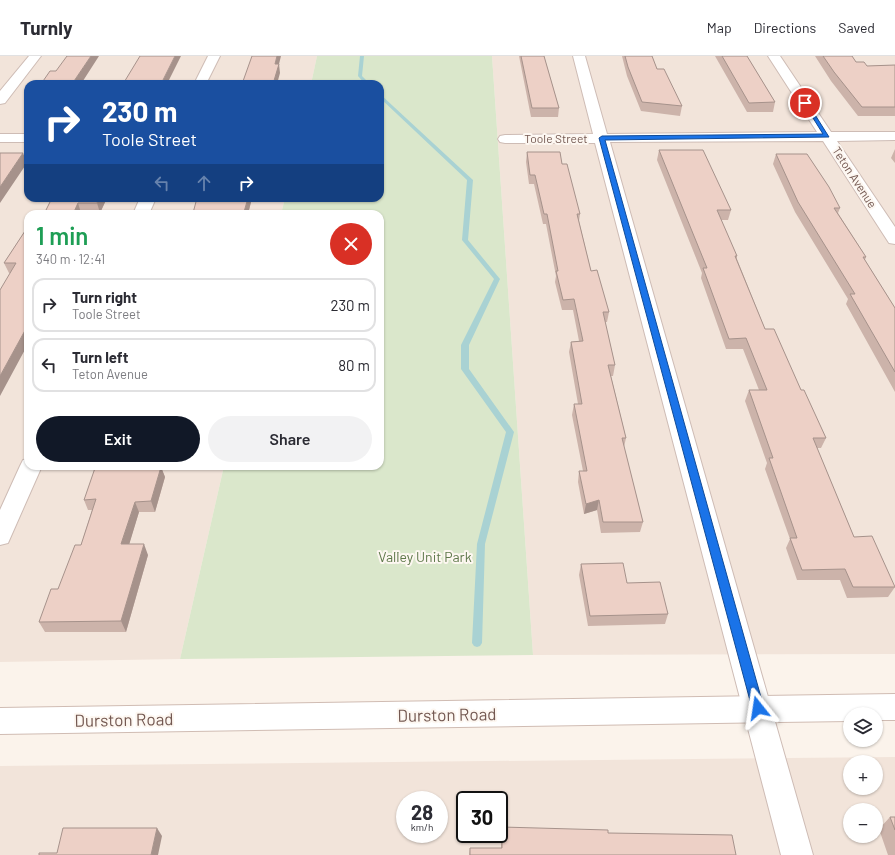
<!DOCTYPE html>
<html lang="en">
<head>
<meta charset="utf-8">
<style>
  :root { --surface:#fff; --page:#f2f2f3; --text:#2b2b33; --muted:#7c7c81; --line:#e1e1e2; --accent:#111827 }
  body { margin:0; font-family:Barlow,sans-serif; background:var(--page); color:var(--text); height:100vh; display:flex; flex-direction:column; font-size:15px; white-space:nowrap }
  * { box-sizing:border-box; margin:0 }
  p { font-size:13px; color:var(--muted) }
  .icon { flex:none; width:22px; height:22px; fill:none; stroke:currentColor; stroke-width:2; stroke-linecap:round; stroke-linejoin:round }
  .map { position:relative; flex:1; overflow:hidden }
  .drawer { position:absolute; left:24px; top:154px; width:360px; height:260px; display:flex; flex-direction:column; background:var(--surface); border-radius:12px; box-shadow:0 1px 3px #0004 }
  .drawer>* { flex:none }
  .hud { position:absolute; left:24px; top:24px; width:360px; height:122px; border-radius:12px; box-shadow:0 1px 3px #0004; background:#1a4fa0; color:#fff; overflow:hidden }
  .buttons { position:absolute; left:843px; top:651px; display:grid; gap:8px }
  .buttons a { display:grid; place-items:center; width:40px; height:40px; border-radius:50%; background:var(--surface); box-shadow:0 1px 3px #0004; font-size:20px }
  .speed { position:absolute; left:396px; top:735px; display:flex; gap:8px; font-size:20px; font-weight:700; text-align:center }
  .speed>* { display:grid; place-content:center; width:52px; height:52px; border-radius:50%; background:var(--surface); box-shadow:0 1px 3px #0004; line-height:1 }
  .speed small { font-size:10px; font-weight:400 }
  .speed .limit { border:2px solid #111; border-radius:6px; background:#fff; color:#111 }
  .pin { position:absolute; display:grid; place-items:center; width:34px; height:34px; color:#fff; margin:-17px; border:2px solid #fff; border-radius:50%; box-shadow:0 1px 4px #0007 }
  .me { position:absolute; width:44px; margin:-22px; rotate:345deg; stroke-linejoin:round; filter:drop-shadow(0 0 3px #0008) }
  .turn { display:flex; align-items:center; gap:14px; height:84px; padding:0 12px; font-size:18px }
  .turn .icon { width:52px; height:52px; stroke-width:2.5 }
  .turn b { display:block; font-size:28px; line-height:34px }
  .lanes { display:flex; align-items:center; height:38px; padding:0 12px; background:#0003; justify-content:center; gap:20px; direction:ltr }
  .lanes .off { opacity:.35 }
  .round { display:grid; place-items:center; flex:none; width:42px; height:42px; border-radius:21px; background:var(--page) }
  .headline { display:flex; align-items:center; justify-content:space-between; height:68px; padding:0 12px }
  h1 { font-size:24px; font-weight:600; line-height:30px; color:#1e9e55 }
  .cta { display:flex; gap:8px; margin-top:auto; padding:8px 12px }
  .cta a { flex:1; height:46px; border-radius:24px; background:var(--accent); color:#fff; font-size:16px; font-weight:600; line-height:46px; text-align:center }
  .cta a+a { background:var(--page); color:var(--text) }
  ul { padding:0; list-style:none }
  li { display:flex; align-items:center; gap:12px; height:54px; margin:0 8px 6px; padding:0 4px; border:2px solid var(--line); border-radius:12px }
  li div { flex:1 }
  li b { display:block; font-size:15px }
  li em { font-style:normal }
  header { display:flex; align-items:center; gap:24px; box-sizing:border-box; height:56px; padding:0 20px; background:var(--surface); border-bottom:1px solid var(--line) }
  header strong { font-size:19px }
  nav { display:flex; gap:22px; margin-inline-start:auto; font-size:14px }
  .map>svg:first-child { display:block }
</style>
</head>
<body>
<header>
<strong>Turnly</strong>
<nav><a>Map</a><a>Directions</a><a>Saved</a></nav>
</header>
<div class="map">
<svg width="895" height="799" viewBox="0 0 895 799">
  <rect width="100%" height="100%" fill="#fbf3eb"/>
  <path fill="#f2e4da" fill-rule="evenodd" d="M0,0H317L311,28H28V142H285L281,158H28V410H224L180,603L0,606Z
    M492,0H895V598L533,599Z
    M895,701V799H0V710ZM850,706H876V732H850ZM405,744H439V778H405ZM465,744H499V778H465ZM850,754H876V780H850Z"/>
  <path fill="#dae7cb" d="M317,0H492L533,599L180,603L224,410H380V158H281L285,142H380V28H311Z"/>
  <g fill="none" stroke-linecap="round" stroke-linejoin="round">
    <path fill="#a9d2d3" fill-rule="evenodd" d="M360,0H364L362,20L370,28H365L358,20Z
      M380,38L473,124L468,184L500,223L469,289V313L514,376L485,488L482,587L480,590L477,591L474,590L472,587L477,488L506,376L461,313V289L494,223L462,184L467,124L380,42Z"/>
    <g stroke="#cebcb5" stroke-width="2">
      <path id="minor" d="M29,0H41L5,47L0,48V35Z
        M208,0H220L206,28H194Z
        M573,0H585L607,78L817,76L768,0H780L831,76H895V84L837,85L895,171V188L889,187L823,85L610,86L813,799H781L595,87H505L500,86L498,83L500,80L505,79L593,78Z
        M0,78H28V86H0Z
        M140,142H156L149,158H133Z
        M28,403V410H42L8,487L0,489V454L20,410L23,404Z"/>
    </g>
    <g stroke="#d0bcb3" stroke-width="2">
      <path id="secondary" d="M895,638V664H876V658H850V665L0,678V652Z"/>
    </g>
    <use href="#minor" fill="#fff" fill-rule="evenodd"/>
    <use href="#secondary" fill="#fff" fill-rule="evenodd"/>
  </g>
  <path fill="#ccb3aa" d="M519,0H544L559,52L558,61H531Z
    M622,0H652L657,13L682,50L680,60L641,55L627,20Z
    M715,0H747L775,46L773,56H747Z
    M815,0H852L856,6L867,10L895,9V60H858L831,25Z
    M895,93V107L891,102Z
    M659,94L731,154L728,164H721L737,200V203L765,273L801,334L826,382L821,392H817L854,481L895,531L888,541L847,542L840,524H797L786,492L790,483L765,413L767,407L745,345L749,334H759L743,293H726L701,222L702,217L657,104Z
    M527,96L562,108L580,158L579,165L591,215L609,256L607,266H605L615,309L613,320H611L626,382L624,391L643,466L640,476L601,477L597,454L584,458L578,426L579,415H583L572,359L574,348H578L569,296L571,286L579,285L573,254H562L555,226L556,220L546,168H543L534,128H529L526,106Z
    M776,98L840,152L838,157L866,201L865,204L895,252V336L846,248L848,243L795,156L773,108Z
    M52,142H107L100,157H81V158H44Z
    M252,142L248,158H193V157Z
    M27,172L28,288L10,217H9L4,207Z
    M141,411H161L165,421L155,456H139L129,488L148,499L126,576H45L39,566L58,533L81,489L92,454H88L84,444Z
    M581,508L627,527L668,558L665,568L588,570L579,519Z
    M890,761H895V799H888L879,773Z
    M502,771L608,777L736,799H469L470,792H501V779Z"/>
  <path fill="#a6928b" d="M91,0H99L81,28H72Z
    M175,0H181L167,28H161Z
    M277,0H281L279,8L280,17L277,28H273L275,8Z
    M23,97L27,107L0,147V131Z
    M99,142H107L100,157L97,147Z
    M248,142H252L248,158H245L244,156Z
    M78,147L81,157V158H73Z
    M28,269V288L0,340V320Z
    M133,410H141L137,422L133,411Z
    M161,411L165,421L155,456L151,445Z
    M599,444L597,454L584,458L586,448Z
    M135,446L139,456L126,499L121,488Z
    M144,488L148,499L126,576L121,565Z
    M157,772L162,780L158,799H151Z"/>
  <path fill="#edd0c6" stroke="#a6928b" d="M67,0H91L72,28H41L50,15H56Z
    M140,0H175L161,28H123Z
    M252,0H277L275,8H279L273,28H242Z
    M521,0H544L559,52H532Z
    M625,0H652L657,13H664L682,50L642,46L628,11Z
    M722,0H747L775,46L749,47Z
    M823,0H852L856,6H864L867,10L895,9V51H862L834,16Z
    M659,94H703L731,154H717L737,200H735L765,273H774L801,334H804L826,382H813L854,481L872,480L895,531H853L845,513L802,514L790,482H797L769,402H773L749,334H767L746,282L729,283L703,212H707Z
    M527,96H560L562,108H567L580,158H577L591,215L597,214L609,256H603L615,309H608L626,382H622L643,466H603L599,444L586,448L579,415H587L574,348H582L571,286L583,285L574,243L563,244L556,215H558L547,158H544L535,119H530Z
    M0,97H23L0,131Z
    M776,98H807L829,131L840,152H834L866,201H863L895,252V316L850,238H855L798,146Z
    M52,142H99L97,147H78L73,158H44Z
    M197,142H248L244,156H234L233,158H195V157H193Z
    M27,172H28V269L0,320V234L16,207H4Z
    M102,410H133V411H161L151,445L135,446L121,488H144L121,565L39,566L51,533H58L75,489H81L96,443L84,444L95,412L101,411Z
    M623,507L627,527L660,526L668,558L590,560L581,508Z
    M890,761H895V774Z
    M502,771L608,774V777L732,779L736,799H470V792H502Z
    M63,772H157L151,799H39V797H57Z"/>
  <path fill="#1a73e8" stroke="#114b97" d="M803,46H807L829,81L605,84L764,652L762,656L758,658L754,656L752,652L599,82L602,80L823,78Z"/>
  <g text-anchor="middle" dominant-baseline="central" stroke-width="4" stroke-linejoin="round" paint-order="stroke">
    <g font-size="12" fill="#735851" stroke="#fdf7f1">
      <text x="556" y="82">Toole Street</text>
      <text transform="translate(855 121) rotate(57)">Teton Avenue</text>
    </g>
    <g font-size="14" fill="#5e784a" stroke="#fdf7f1">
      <text x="425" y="500">Valley Unit Park</text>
    </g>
    <g font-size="17" fill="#735851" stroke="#fdf7f1">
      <text transform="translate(447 658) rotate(-1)">Durston Road</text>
      <text transform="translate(124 663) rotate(-1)">Durston Road</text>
    </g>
  </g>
</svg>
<div class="buttons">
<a><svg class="icon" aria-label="layers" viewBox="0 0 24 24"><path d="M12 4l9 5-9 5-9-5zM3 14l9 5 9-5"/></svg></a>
<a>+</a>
<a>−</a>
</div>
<div class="speed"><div>28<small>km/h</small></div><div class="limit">30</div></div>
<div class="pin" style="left:805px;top:47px;background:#d93025"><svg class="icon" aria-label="arrive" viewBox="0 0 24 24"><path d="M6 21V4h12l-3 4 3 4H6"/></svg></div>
<svg class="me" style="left:758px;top:652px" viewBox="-20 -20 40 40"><path d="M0-17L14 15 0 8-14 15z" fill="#1a73e8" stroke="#fff" stroke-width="4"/></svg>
<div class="hud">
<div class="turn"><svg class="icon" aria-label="right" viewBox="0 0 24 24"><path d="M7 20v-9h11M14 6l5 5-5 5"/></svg><div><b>230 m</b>Toole Street</div></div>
<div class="lanes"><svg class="icon off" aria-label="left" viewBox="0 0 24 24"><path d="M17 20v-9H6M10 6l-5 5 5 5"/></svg><svg class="icon off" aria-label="ahead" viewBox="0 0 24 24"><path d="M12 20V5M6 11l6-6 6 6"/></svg><svg class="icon" aria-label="right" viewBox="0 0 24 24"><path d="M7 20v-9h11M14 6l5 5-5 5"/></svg></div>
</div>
<section class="drawer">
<div class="headline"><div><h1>1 min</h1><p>340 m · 12:41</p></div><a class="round" style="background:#d93025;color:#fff"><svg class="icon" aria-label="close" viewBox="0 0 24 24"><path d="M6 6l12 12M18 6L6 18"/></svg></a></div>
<ul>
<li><svg class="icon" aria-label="right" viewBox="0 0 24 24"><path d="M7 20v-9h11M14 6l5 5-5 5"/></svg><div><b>Turn right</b><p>Toole Street</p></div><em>230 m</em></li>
<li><svg class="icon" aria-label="left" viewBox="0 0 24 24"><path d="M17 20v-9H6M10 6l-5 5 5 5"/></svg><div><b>Turn left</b><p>Teton Avenue</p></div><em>80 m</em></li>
</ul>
<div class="cta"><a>Exit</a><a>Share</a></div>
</section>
</div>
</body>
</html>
